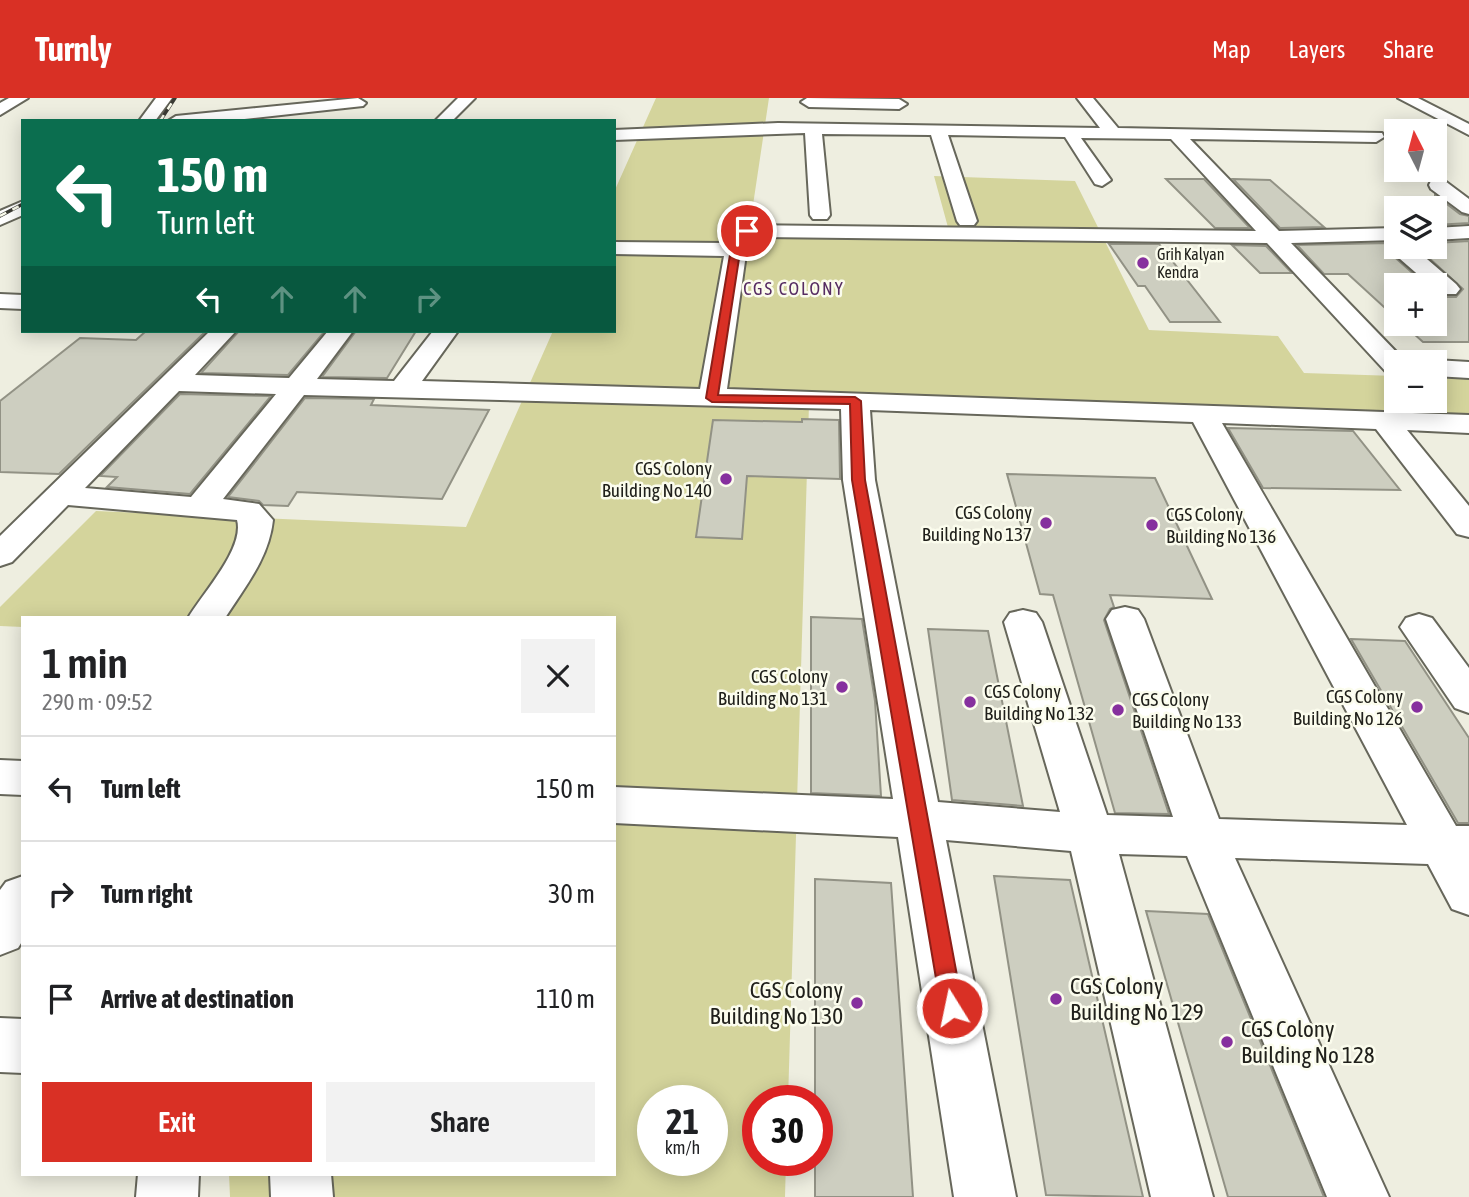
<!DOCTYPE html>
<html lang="en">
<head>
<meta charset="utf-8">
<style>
  :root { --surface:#fff; --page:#f2f2f2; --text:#202124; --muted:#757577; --line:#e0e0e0; --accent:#d93025 }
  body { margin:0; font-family:"Asap Condensed",sans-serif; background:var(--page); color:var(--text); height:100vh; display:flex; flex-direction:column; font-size:26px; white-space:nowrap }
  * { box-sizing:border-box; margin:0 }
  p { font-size:23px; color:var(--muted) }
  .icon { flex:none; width:38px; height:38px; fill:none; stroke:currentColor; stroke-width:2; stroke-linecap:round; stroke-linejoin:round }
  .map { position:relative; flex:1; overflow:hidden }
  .sheet { position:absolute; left:21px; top:518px; width:595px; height:560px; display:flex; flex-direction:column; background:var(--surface); border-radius:0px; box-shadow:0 4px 18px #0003 }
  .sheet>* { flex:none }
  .banner { position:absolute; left:21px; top:21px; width:595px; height:214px; border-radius:0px; box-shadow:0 4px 18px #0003; background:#0b6e4f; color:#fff; overflow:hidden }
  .needle { width:46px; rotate:354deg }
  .buttons { position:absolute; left:1384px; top:21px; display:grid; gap:14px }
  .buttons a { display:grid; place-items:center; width:63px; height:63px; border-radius:0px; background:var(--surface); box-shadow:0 4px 18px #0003; font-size:35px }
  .speed { position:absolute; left:637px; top:987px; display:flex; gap:14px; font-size:35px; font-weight:700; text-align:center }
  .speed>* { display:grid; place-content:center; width:91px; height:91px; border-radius:50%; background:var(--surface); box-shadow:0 4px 18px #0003; line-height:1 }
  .speed small { font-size:18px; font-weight:400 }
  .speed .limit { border:10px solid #d22; background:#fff; color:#111 }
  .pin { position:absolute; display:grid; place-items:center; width:60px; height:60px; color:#fff; margin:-30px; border:4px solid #fff; border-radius:50%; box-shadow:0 2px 7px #0007 }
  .me { position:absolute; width:77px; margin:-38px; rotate:350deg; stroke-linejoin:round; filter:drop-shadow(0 0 5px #0008) }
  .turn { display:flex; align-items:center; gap:24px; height:147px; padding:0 21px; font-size:32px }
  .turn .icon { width:91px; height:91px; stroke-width:2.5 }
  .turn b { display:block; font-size:49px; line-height:60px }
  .lanes { display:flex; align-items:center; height:66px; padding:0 21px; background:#0003; justify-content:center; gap:35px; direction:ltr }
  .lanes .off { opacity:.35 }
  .round { display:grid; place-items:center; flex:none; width:74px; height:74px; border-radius:0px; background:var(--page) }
  .headline { display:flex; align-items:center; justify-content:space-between; height:119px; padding:0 21px }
  h1 { font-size:42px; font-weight:600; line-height:52px }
  .button { display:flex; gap:14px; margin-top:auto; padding:14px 21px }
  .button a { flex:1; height:80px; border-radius:0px; background:var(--accent); color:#fff; font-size:28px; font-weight:600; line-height:80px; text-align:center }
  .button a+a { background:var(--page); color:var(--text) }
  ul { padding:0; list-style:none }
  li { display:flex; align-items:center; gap:21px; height:105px; padding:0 21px; border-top:2px solid var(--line) }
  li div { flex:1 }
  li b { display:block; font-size:26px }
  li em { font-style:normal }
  header { display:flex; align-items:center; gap:42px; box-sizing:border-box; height:98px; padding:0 35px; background:var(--accent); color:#fff }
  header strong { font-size:33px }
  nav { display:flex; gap:38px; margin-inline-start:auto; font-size:24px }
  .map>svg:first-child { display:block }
</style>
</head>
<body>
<header>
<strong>Turnly</strong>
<nav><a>Map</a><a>Layers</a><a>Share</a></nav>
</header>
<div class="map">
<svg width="1469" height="1099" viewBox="0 0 1469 1099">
  <rect width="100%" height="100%" fill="#eeeee0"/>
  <path fill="#d4d49c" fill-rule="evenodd" d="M656,0H769L750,127L949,133L934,78L1075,83L1149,232L1278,238L1304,275L1396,278V303H1435V280L1469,281V332L809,306L788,1003H758V1062H786L785,1099H230L229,1076H614V520H23V529L0,528V509L96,413L466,429L553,233H614V94ZM653,1003H712V1062H653Z"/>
  <path fill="#cdcec0" stroke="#929285" stroke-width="2" d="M1166,81H1204L1250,130H1215Z
    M1233,81L1270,82L1324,129L1280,130Z
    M1435,97L1460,116L1469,118V125L1435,127Z
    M1469,143V244H1423L1403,226H1435V195L1440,199H1456L1463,191L1417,149H1435V145Z
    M1390,145L1386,149L1390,155L1426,187H1396V220L1348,176H1324L1297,147Z
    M1109,146H1159L1220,224H1170L1145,188H1138Z
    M1232,147L1266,148L1292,175H1260Z
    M146,233H206L59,376L0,374V303L80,240L136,242Z
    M239,233H325L288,277L201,275Z
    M356,233H416L387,280L322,279Z
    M180,296L271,298L190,396L107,389L117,379L100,378Z
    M305,300L374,301L371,307L489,312L442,401L297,394L288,408L263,407L259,403L228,399Z
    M802,321L839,322L840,381L747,378L742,441L696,439L713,322L802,324Z
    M1228,330L1353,333L1400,392L1263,390Z
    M1007,376L1155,380L1212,501L1110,497L1114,509L1110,511L1104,522L1169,716L1115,715L1053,497L1040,496Z
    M811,519L862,521L875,603L881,698L811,695Z
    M928,531L988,533L1023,708L952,702Z
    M1351,541L1405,543L1469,640V725H1458Z
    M994,778L1070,782L1143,1099L1046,1097Z
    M815,781L891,785L913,1099H815Z
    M1146,813L1208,816L1324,1099H1228Z"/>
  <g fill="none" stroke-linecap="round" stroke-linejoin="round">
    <g stroke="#67675b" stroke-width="4">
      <path id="street" d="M9,0H28L0,17V5Z
        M358,0L366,5L363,8L226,23H168L176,18Z
        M458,0H475L452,23H435Z
        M807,0L899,1L907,6L899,11L809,9L801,4Z
        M1077,0H1093L1118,30L1382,35L1384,39L1376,44L1190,41L1279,133L1396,130V142L1291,145L1405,263L1396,264V277L1387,275L1267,145L752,139L748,142L727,291L1469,317V335L1407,332L1469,408V439L1457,436L1376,331L1222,325L1456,728H1469V817L1452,811L1428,766L1235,760L1389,1099H1327L1187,758L1119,756L1213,1099H1151L1071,753L946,742L1016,1099H954L898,739L614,725V689L893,701L843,382L841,311L304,297L223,401L259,406L273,422C269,460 245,489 225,520H188C202,496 245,450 237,422L68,407L12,464L0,468V438L210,233H236L195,277L289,280L328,233H353L317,281L394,283L433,233H458L422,283L700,291L724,158L614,156V144L726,145L731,135L747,127L1256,133L1171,41L1081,40L1111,82L1102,88L1095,86L1065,39L948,37L977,123L974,127H960L957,123L931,37L822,36L830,117L827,121H813L810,117L805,35L614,42V32L778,25L1100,30ZM179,293L276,296L191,399L85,390ZM870,312L1193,324L1407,727L1219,721L1144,521L1138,512L1125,509L1112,512L1106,521L1173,719L1107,717L1042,524L1036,515L1023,512L1010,515L1004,524L1060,714L938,704L875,382Z
        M1398,0H1418L1469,26V37Z
        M1438,81L1445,83L1469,101V116L1462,114L1431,91L1429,87L1431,83Z
        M1469,128V140L1435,142V130Z
        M1396,143V149H1413L1456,186L1460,191L1456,196H1440L1435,192V187H1430L1392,154L1389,149Z
        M0,196L23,197V211L0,210Z
        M1435,262L1469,264V280L1435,278V264H1426Z
        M1419,516L1432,520L1469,570V615L1455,610L1400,529L1406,520Z
        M0,662L23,663V697L0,696Z
        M23,778V842L18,850L0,857V792L6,784Z
        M0,920L23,921V975L0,974Z
        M138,1076H199L198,1099H136Z
        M270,1076H331L333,1099H271Z"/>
    </g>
    <g stroke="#67675b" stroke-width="4">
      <path id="secondary" d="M156,0H172L155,23H139Z
        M23,103V117L0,127V113Z"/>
    </g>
    <use href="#street" fill="#fff" fill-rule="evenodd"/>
    <use href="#secondary" fill="#fff" fill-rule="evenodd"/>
    <g stroke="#3a3a34" stroke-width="3.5">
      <path id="rail" d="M160,23L175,0
        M0,118L23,106"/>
    </g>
    <use href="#rail" stroke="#fbfced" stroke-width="2.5" stroke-dasharray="7" stroke-linecap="butt"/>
  </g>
  <path fill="#d93025" stroke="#8d1f18" stroke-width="2" d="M744,131L752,133L742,141L718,297L855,299L861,303L865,382L963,910L960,918L952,921L944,918L941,910L852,382L850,306L712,304L706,300L733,139Z"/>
  <g fill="#86309e" stroke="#fbfced" stroke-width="2.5">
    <circle cx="1143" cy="165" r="7"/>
    <circle cx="726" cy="381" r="7"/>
    <circle cx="1046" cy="425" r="7"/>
    <circle cx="1152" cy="427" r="7"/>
    <circle cx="842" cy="589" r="7"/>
    <circle cx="970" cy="604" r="7"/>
    <circle cx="1417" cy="609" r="7"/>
    <circle cx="1118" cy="612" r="7"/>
    <circle cx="1056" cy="901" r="7"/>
    <circle cx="857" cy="905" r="7"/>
    <circle cx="1227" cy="944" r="7"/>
  </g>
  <g text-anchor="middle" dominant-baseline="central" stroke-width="5" stroke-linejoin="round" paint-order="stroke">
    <g font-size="16" fill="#20201b" stroke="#fbfced" text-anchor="start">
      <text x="1157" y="156">Grih Kalyan<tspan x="1157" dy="18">Kendra</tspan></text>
    </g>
    <g font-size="18" letter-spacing="2" fill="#562c62" stroke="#fbfced">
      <text x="794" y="190">CGS COLONY</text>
    </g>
    <g font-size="19" fill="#20201b" stroke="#fbfced" text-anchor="end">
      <text x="712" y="370">CGS Colony<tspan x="712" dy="22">Building No 140</tspan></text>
      <text x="1032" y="414">CGS Colony<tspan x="1032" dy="22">Building No 137</tspan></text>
      <text x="1166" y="416" text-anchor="start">CGS Colony<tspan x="1166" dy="22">Building No 136</tspan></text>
      <text x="828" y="578">CGS Colony<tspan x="828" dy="22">Building No 131</tspan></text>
      <text x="984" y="593" text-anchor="start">CGS Colony<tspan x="984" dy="22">Building No 132</tspan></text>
      <text x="1403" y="598">CGS Colony<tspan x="1403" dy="22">Building No 126</tspan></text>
      <text x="1132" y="601" text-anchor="start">CGS Colony<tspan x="1132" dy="22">Building No 133</tspan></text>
    </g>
    <g font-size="23" fill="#20201b" stroke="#fbfced" text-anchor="start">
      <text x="1070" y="888">CGS Colony<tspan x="1070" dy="26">Building No 129</tspan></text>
      <text x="843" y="892" text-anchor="end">CGS Colony<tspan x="843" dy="26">Building No 130</tspan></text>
      <text x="1241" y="931">CGS Colony<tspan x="1241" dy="26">Building No 128</tspan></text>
    </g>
  </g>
</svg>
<div class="buttons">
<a><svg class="needle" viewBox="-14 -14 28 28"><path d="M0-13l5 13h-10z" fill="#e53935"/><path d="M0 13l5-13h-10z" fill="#757577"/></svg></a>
<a><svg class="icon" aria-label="layers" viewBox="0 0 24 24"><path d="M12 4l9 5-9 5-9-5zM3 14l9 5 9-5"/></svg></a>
<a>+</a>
<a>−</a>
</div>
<div class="speed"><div>21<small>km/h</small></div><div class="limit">30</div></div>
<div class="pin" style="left:747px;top:133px;background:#d93025"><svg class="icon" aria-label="arrive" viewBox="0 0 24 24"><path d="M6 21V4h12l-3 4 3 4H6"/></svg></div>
<svg class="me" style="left:952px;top:910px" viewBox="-20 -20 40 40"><circle r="17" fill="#d93025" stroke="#fff" stroke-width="3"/><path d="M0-11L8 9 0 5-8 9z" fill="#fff"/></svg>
<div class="banner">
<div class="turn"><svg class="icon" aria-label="left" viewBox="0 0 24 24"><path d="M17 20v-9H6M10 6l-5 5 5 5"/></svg><div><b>150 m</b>Turn left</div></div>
<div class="lanes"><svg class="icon" aria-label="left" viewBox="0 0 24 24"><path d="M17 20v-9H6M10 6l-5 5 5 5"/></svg><svg class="icon off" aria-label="ahead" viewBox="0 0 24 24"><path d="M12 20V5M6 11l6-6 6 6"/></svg><svg class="icon off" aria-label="ahead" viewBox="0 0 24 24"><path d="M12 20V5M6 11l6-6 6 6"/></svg><svg class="icon off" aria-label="right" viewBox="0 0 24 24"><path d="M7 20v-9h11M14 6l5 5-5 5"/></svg></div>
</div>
<section class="sheet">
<div class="headline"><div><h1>1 min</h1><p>290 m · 09:52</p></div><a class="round"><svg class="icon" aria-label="close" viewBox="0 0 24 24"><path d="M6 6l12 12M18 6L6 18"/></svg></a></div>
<ul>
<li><svg class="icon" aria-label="left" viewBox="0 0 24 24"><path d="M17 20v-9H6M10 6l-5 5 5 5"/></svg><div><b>Turn left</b></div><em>150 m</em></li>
<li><svg class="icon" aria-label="right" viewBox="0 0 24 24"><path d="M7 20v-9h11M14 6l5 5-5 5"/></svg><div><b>Turn right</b></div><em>30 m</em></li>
<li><svg class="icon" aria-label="arrive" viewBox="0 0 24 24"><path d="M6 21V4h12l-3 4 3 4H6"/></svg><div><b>Arrive at destination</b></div><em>110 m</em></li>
</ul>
<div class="button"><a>Exit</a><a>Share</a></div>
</section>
</div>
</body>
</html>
